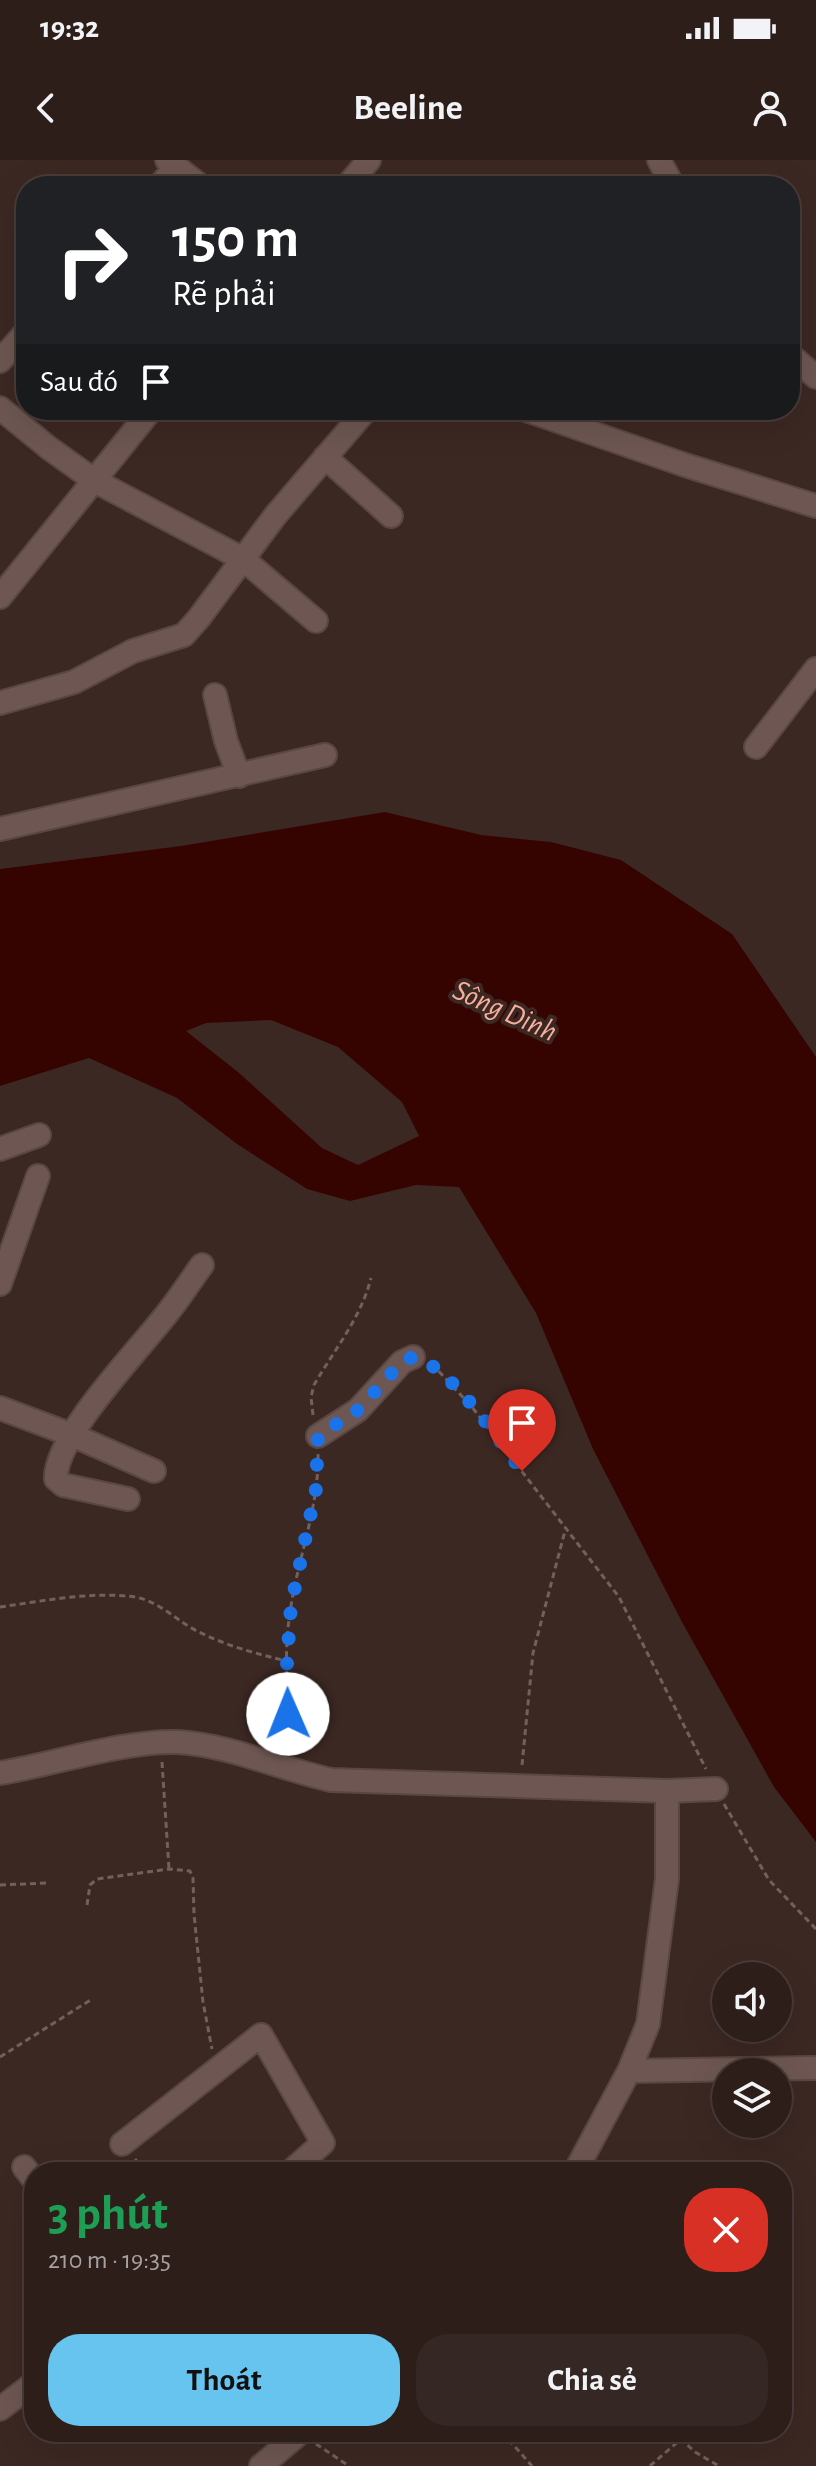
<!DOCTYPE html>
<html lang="vi">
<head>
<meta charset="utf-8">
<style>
  :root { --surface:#2d1e1a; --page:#352723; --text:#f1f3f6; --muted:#a7a2a2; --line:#483c39; --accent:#66c4ef }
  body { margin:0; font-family:"Alegreya Sans",sans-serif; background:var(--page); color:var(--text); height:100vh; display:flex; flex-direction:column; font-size:30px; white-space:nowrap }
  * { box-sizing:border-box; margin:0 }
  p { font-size:26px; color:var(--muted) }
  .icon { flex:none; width:44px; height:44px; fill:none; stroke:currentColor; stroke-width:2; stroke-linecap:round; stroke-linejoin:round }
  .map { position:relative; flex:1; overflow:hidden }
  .details { position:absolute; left:24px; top:2002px; width:768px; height:280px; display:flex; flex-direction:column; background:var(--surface); border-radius:32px; box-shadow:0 8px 32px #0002,0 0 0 2px var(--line) }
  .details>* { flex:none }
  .hud { position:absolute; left:16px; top:16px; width:784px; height:244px; border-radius:32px; box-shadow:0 8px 32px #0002,0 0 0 2px var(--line); background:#202124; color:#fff; overflow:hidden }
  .controls { position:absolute; left:712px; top:1802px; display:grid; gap:16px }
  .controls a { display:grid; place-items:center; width:80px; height:80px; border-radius:50%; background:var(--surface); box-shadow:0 8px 32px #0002,0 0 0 2px var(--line); font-size:40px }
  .pin { position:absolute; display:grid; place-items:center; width:68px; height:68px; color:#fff; margin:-82px -34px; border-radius:50% 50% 50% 0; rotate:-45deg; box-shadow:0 0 8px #0007 }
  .pin .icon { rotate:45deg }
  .me { position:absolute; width:88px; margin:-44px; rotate:359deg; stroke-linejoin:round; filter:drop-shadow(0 0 6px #0008) }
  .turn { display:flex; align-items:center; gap:28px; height:168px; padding:0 24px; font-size:36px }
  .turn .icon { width:104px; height:104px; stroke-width:2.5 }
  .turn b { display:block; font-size:56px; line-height:68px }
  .then { display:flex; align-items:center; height:76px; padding:0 24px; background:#0003; gap:16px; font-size:30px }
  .round { display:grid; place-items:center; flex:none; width:84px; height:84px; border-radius:32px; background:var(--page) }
  .overview { display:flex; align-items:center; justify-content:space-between; height:136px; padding:0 24px }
  h1 { font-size:48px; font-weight:600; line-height:60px; color:#1e9e55 }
  .button { display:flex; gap:16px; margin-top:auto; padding:16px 24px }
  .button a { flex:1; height:92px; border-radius:32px; background:var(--accent); color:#111; font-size:32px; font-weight:600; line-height:92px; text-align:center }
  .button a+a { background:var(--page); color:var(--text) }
  .status { display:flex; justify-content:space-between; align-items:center; height:56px; padding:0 40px; background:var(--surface); direction:ltr }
  .status svg { height:22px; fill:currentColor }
  header { display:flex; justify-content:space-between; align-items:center; height:104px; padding:0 24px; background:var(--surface); font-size:36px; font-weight:600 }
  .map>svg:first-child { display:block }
</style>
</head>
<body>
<div class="status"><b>19:32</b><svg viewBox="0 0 49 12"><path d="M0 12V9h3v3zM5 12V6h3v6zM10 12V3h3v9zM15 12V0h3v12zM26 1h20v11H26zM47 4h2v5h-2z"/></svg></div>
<header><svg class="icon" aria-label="back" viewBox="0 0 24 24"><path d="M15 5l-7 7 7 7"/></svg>Beeline<svg class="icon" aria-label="person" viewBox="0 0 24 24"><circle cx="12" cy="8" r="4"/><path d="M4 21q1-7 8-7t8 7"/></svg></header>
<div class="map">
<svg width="816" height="2306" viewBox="0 0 816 2306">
  <rect width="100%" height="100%" fill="#3c2823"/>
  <path fill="#360400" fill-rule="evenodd" d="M385,652L481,675L551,682L621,700L732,774L816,897V1682L774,1627L682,1462L593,1289L536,1153L459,1027L416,1025L350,1041L307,1029L237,984L177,938L89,898L0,926V709L181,686ZM271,860L338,887L402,942L419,976L358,1005L322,988L238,912L186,871L206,863Z"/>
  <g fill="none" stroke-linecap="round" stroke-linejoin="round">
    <g stroke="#584743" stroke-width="26">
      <path id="minor" d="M167,0L201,26
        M659,0L673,26
        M159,26L176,7
        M347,26L369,0
        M790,195L816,217
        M0,201L26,172
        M0,248L49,288L95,321L243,399L316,461
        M526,250L685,305L816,346
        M325,297L391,356
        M0,437L151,250
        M215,535L226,581L239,616
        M0,543L74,522L133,491L184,475L199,458L275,356L366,250
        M756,587L816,509
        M0,669L325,595
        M0,989L39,975
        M0,1124L38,1016
        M0,1248L72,1275L154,1311
        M318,1276L358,1250L402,1202L413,1197
        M128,1339L63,1325L56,1319C54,1276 142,1187 169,1151C181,1136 191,1120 202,1105
        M0,1613C55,1604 121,1581 176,1582C227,1584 281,1609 331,1620L667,1631L716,1629
        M629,1911L816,1908
        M122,1984L261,1875L323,1983L290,2012
        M24,2007L34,2020
        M575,2012L629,1911L648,1864L667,1719V1631
        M0,2249L34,2223
        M261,2306L301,2272"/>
    </g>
    <path stroke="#72605c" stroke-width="3" stroke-dasharray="6 4" stroke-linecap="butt" d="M432,1204L472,1247L619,1437L706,1609
      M313,1255L311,1237L314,1225C334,1190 361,1158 371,1118
      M0,1447C43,1441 92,1431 135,1437C159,1441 178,1462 199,1472C227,1486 257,1494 287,1501
      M291,1587C287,1541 283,1492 291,1446C299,1395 319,1346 318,1294
      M162,1602L169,1709
      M522,1605L533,1493L566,1367
      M724,1644L769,1720L816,1769
      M0,1725L47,1723
      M87,1745L90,1725L97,1719L169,1709L190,1711L193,1718L194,1754L203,1842L212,1889
      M0,1897L92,1839
      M135,1999L145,2012
      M502,2272L532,2306
      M316,2284L349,2306
      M650,2306L681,2279L695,2292L719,2306"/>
    <use href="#minor" stroke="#6e5752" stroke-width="22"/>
  </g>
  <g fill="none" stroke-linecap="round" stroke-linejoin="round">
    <path stroke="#1a73e8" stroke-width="14" stroke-dasharray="0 25.2" d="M288,1554L287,1501L291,1446L316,1329L318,1276L358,1250L402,1202L413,1197C448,1203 500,1282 522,1311"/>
  </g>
  <g text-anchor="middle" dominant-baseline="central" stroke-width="8" stroke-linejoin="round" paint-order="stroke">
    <g font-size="30" font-style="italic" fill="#f6ae9d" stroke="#3c2823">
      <text transform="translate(505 851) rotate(24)">Sông Dinh</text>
    </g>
  </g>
</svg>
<div class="controls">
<a><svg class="icon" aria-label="sound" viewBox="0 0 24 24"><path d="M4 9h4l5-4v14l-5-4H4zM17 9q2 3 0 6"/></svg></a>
<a><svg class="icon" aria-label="layers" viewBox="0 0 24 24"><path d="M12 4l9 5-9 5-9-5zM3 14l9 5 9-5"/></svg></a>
</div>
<div class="pin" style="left:522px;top:1311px;background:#d93025"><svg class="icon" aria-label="arrive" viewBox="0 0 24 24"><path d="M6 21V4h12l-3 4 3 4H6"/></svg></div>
<svg class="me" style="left:288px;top:1554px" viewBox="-20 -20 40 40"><circle r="19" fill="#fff"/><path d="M0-13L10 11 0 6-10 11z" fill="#1a73e8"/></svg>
<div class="hud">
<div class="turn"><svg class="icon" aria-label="right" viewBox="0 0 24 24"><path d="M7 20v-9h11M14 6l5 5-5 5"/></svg><div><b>150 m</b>Rẽ phải</div></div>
<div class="then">Sau đó<svg class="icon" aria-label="arrive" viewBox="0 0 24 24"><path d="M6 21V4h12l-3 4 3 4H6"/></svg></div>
</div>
<section class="details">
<div class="overview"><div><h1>3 phút</h1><p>210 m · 19:35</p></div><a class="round" style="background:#d93025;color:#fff"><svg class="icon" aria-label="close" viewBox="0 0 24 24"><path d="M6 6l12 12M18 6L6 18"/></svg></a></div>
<div class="button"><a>Thoát</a><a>Chia sẻ</a></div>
</section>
</div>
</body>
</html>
